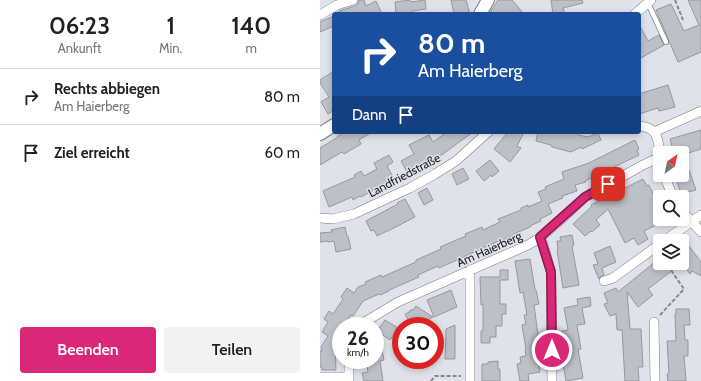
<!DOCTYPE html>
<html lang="de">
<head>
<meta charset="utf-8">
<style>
  :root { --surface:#fff; --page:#f2f2f2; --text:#222; --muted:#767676; --line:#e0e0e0; --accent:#db2777 }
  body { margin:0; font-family:Cabin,sans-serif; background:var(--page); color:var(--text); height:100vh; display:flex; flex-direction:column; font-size:15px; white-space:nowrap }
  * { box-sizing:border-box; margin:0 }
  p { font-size:13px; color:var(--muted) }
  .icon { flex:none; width:22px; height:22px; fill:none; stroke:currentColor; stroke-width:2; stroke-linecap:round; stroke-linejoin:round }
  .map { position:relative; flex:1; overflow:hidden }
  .drawer { display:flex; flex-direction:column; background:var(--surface); width:320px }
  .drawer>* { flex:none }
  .guide { position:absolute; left:12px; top:12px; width:309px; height:122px; border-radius:4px; box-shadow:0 2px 6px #0003; background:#1a4fa0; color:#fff; overflow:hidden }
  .needle { width:26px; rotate:33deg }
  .buttons { position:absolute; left:333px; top:146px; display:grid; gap:8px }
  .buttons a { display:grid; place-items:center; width:36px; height:36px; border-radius:4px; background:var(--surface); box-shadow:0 2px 6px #0003; font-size:20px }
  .speed { position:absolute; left:12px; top:317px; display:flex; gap:8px; font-size:20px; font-weight:700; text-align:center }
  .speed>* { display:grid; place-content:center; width:52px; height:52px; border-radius:50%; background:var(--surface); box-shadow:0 2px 6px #0003; line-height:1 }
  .speed small { font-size:10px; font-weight:400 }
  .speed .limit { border:6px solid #d22; background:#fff; color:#111 }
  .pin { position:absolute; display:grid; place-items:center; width:34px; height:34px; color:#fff; margin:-17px; border-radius:8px; box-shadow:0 2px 6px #0006 }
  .me { position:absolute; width:44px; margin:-22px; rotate:0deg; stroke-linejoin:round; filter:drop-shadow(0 0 3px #0008) }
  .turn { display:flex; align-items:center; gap:14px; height:84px; padding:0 20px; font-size:18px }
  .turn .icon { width:52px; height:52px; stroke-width:2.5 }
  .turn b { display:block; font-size:28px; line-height:34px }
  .then { display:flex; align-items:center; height:38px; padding:0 20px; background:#0003; gap:8px; font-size:15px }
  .eta { display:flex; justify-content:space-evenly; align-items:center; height:68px; text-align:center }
  .eta b { font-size:24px; font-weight:600; line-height:28px }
  .cta { display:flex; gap:8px; margin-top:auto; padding:8px 20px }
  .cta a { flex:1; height:46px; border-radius:4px; background:var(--accent); color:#fff; font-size:16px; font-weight:600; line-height:46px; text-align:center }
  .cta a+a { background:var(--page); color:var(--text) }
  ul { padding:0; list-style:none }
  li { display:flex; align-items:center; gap:12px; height:56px; padding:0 20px; border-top:1px solid var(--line) }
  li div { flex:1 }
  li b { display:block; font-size:15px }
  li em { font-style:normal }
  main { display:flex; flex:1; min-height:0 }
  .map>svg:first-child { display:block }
</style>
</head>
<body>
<main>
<section class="drawer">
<div class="eta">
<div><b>06:23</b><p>Ankunft</p></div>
<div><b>1</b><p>Min.</p></div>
<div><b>140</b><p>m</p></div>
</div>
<ul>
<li><svg class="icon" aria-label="right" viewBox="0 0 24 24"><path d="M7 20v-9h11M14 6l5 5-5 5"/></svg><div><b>Rechts abbiegen</b><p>Am Haierberg</p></div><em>80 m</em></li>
<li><svg class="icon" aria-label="arrive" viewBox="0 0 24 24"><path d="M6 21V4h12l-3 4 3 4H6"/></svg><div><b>Ziel erreicht</b></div><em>60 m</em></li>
</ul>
<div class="cta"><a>Beenden</a><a>Teilen</a></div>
</section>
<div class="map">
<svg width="381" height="381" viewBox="0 0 381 381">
  <rect width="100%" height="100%" fill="#dfe2ea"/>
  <path fill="#bec0c8" stroke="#95979f" d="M39,0H44L46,6L56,1L62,14H20L19,11L35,6L38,4Z
    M90,0L91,2L105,0L106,9L92,11V14H76L75,2Z
    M131,0H146L150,14H134Z
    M178,0H192L204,14H169Z
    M231,0H262L263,3L243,8L245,14H233Z
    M368,0H381V52L358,62L336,10L351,4L364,31L379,25Z
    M14,16V26L0,32V22Z
    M319,24L328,41L339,35L344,45L319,59Z
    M14,71V110L8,114L1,102L9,97L0,83V80Z
    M348,85L355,107L339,111L338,108L319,114V94Z
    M381,130V149L362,155V153H354L350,139Z
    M24,132H52L39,140L41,144L24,154L22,152L0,165V148L18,137V136Z
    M127,132H153L123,154L87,172L81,161L94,154L89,145L109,135L113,142Z
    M188,132H204L197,146L201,148L190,162L174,149Z
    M218,132H254L259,133L258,135L268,137L278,133L281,140L262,149L261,147L251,152L232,147L231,145L216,141Z
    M315,140L319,149L317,150L319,155L265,181L266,182L255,185L257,191L242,196L243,198L228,204L232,213L220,219L221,221L210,226V227L196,233V234L179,242V241L119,268L118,266L98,275L99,277L69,290V291L60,295L59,294L43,301L33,316L31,315L24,326H21V332L15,342L16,370H2V367H0V351H2L1,347L8,336L2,332L8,322L4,319L9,311L13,314L23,299L21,297L27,288L34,293L38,287L46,284L45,282L61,275L62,277L96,262V260L121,249L120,247L146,236L145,234L162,227L163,230L180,222L178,219L201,210V208L208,205V207L222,201L218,192L226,189L225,187L244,179L242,172L269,163Z
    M69,155L73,162L67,166L74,179L41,197L40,196L33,200L32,197L9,207L3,191L35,177L34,175L41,171L44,176L57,169L54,163Z
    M170,160L179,171L172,177L171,175L164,181L156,171Z
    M143,168L149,179L137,185L132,174Z
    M369,170L376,190L361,194L355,175H362V172Z
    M323,179L327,186L329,185L340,209V223L324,231L328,239L318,245L314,238L305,243L288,209L276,220L280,225L272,232L271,231L265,236L253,224L272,206L271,205Z
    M107,188L113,200L104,205L98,193Z
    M85,199L95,217L68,231H67L57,236L54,230L51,231L46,221L78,204L77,203Z
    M25,227L27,236H28L31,249L16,252L14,241L8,242V241L0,242V233L12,232L11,230Z
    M252,235L254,245L252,246L259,285L243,288L237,250H238L237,241H241L240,237Z
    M362,237L381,262V276L372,271L370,274L362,263Z
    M290,246L296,262L282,268L284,275L280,277L279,279L273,265L278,264L274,253Z
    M340,258V263H362L328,289L333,295L318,307L307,292L310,329H321L323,367H318L319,381H305L302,330H297L296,314L290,316L284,304L288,303L284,293L296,288L298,292Z
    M210,259L215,290H216L219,304L214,305L219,342L216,343L220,372L208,374L209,381H200L197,364L201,363L200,357L206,356L205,349H206L202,325L206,324L204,315H207L203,292L200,293L195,261Z
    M180,270H188V280H180V304H186V314H182V326H176V337H170V343H161V331H163V304L161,305L160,277H180Z
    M131,290L137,307L114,317L107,300Z
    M270,297L271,306L262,308L265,324L257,325L261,349H258L263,378L246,381L243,364H247L242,331L248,330L244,308L258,305L257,299Z
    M96,306L113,317L108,320L110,324L104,326H91L85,314L90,312L89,311L94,309Z
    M356,309H369L370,325H364L365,340H368V356H364L366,381H348L347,374L349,373L347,341H356L355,314H356Z
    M65,320L78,328L70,340L57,331Z
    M135,325V359H125L126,329Z
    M55,335H59L64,360L60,361L63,381H44L42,373L48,372L46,360H55Z
    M178,361V369H180V381H162V364H168V362Z"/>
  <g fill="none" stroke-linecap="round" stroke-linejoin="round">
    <g stroke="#797c82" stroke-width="6">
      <path id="lane" d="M328,3L346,42"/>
    </g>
    <g stroke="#797c82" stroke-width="10">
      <path id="street" d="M315,14L331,0
        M0,15L17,5L33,0
        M319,126C337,127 338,138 340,153
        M334,132L381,111
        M344,175L353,197
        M362,211L381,232
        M0,218L13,219L34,214L66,199L90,188L115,174L136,161L168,132
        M221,237L231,272L232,381
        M344,241L371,222L381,215
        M284,281L293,278L340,244
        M334,322L335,381
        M42,326L43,323L78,302L208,245L221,237L244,217L265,197L323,165L340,157
        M0,377H29
        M29,381V360
        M150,381V270"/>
    </g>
    <g stroke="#797c82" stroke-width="14">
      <path id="secondary" d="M160,14L168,0
        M0,134L14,125"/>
    </g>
    <path stroke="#87898f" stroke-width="2" stroke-dasharray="4 2" stroke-linecap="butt" d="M355,0L363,20
      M340,315L364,289L346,263
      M111,381L115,376H141"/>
    <use href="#lane" stroke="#fff" stroke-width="4.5"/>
    <use href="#street" stroke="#fff" stroke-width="9"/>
    <use href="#secondary" stroke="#fff" stroke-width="12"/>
  </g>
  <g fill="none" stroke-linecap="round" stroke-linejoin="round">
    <g stroke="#8e194d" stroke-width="10">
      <path id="route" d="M232,350L231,272L220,237L265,197L288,184"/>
    </g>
    <use href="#route" stroke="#db2777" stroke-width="7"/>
  </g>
  <g text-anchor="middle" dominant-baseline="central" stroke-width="3" stroke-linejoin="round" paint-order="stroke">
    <g font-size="12" fill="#202124" stroke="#dfe2ea">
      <text transform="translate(84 175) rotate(-28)">Landfriedstraße</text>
      <text transform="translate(169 249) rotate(-24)">Am Haierberg</text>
    </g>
  </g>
</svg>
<div class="buttons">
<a><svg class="needle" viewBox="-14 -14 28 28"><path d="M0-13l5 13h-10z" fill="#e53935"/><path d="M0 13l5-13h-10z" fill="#767676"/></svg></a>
<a><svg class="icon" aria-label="search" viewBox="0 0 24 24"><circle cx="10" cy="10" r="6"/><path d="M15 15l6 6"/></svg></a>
<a><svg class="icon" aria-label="layers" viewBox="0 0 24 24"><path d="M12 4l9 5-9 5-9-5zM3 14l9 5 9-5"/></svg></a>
</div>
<div class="speed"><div>26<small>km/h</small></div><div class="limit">30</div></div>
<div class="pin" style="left:288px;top:184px;background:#d93025"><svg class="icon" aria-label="arrive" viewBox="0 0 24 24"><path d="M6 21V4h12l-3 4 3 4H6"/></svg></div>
<svg class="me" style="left:232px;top:350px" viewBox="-20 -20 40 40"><circle r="17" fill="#db2777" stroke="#fff" stroke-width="3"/><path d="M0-11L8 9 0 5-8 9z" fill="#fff"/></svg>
<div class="guide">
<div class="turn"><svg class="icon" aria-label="right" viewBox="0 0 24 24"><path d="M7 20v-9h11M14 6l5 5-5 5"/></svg><div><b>80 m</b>Am Haierberg</div></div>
<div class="then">Dann<svg class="icon" aria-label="arrive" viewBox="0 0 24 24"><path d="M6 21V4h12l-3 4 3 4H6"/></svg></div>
</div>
</div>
</main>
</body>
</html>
